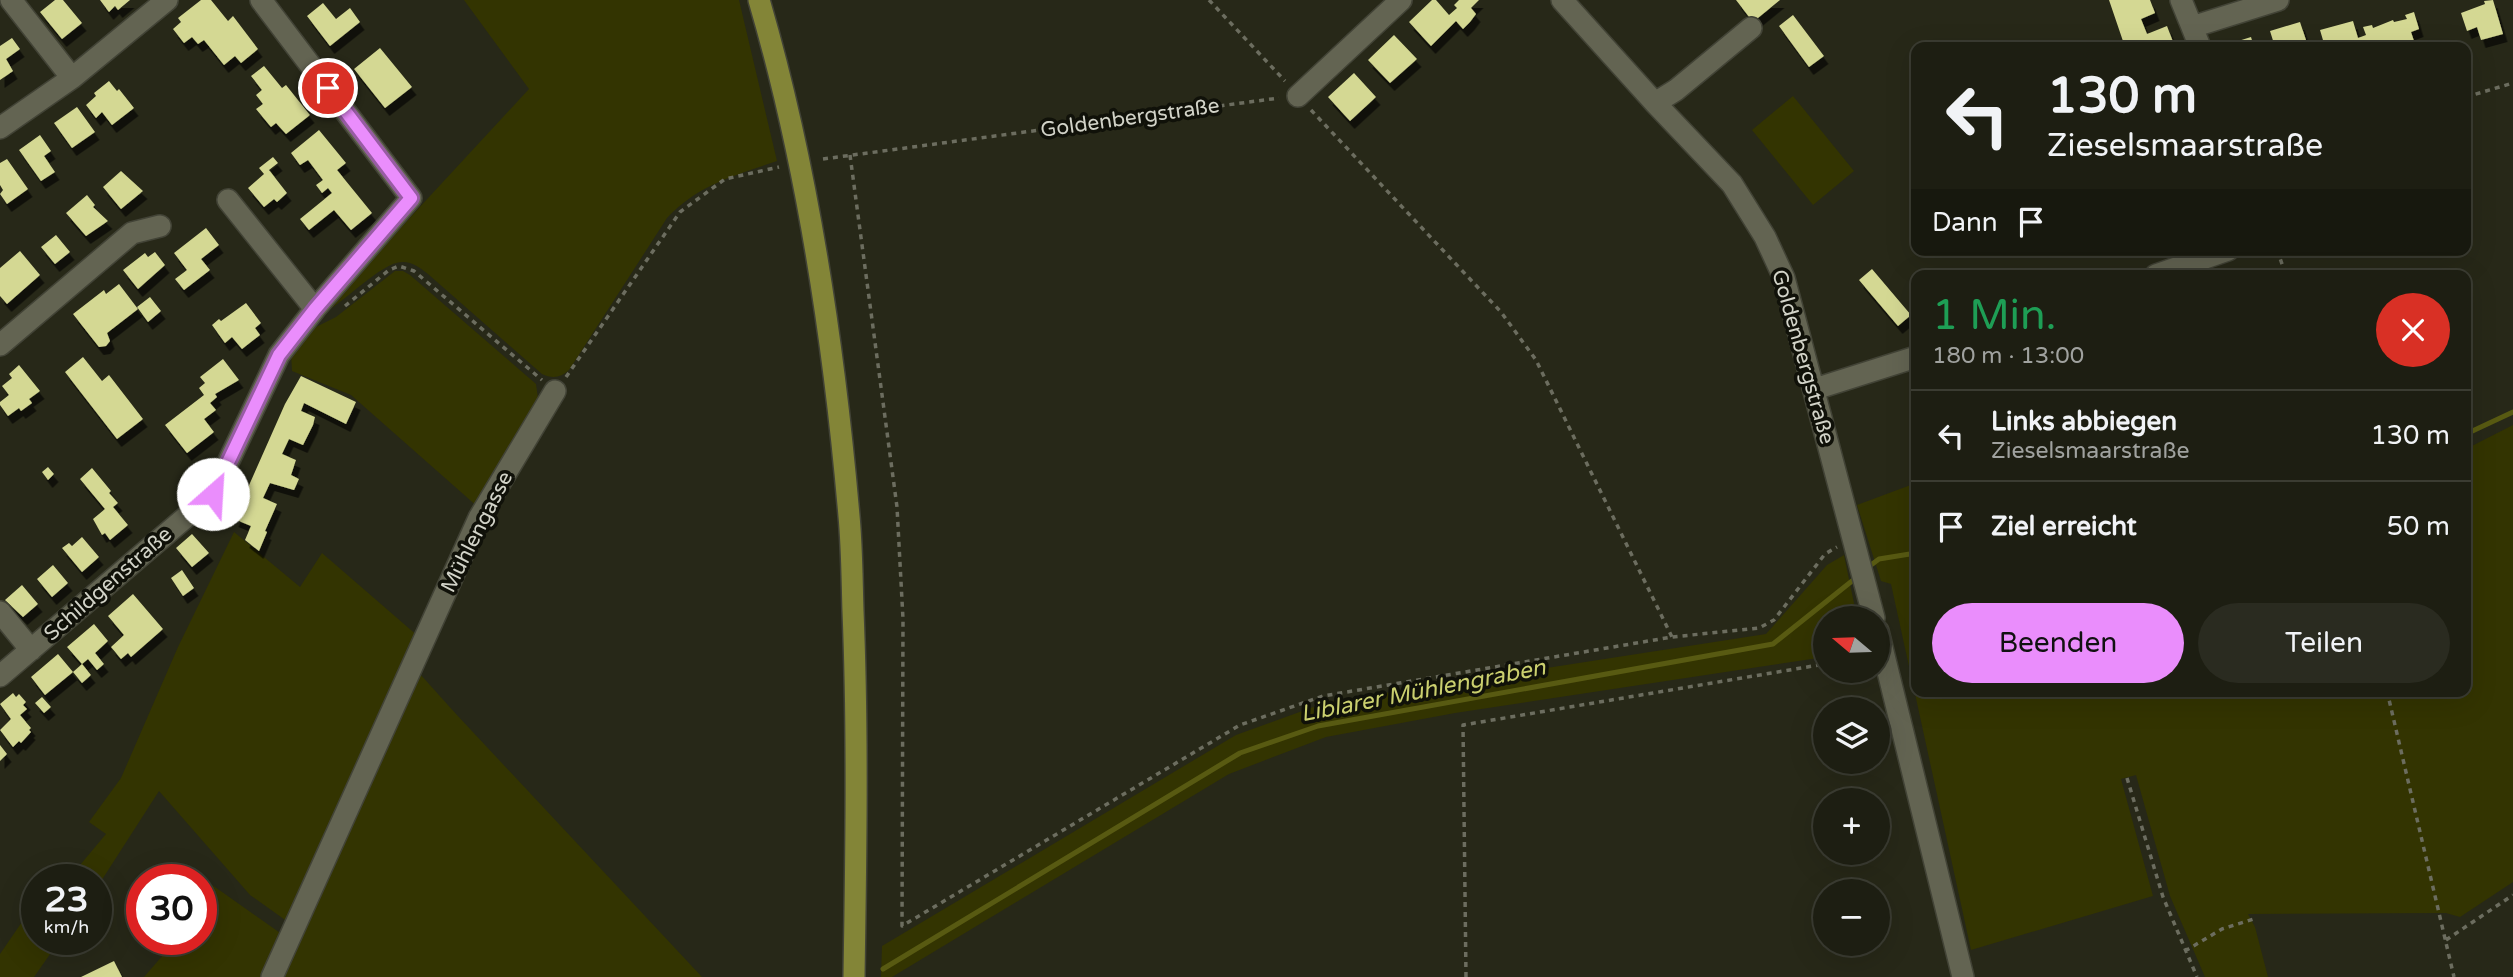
<!DOCTYPE html>
<html lang="de">
<head>
<meta charset="utf-8">
<style>
  :root { --surface:#1d1e12; --page:#2a2b20; --text:#f1f3f6; --muted:#a0a29f; --line:#3b3c32; --accent:#ea8dfc }
  body { margin:0; font-family:"Varela Round",sans-serif; background:var(--page); color:var(--text); height:100vh; display:flex; flex-direction:column; font-size:26px; white-space:nowrap }
  * { box-sizing:border-box; margin:0 }
  p { font-size:23px; color:var(--muted) }
  .icon { flex:none; width:38px; height:38px; fill:none; stroke:currentColor; stroke-width:2; stroke-linecap:round; stroke-linejoin:round }
  .map { position:relative; flex:1; overflow:hidden }
  .panel { position:absolute; left:1911px; top:270px; width:560px; height:427px; display:flex; flex-direction:column; background:var(--surface); border-radius:14px; box-shadow:0 7px 28px #0002,0 0 0 2px var(--line) }
  .panel>* { flex:none }
  .top-card { position:absolute; left:1911px; top:42px; width:560px; height:214px; border-radius:14px; box-shadow:0 7px 28px #0002,0 0 0 2px var(--line); background:#1d1e12; color:var(--text); overflow:hidden }
  .needle { width:46px; rotate:289deg }
  .tools { position:absolute; left:1813px; top:606px; display:grid; gap:14px }
  .tools a { display:grid; place-items:center; width:77px; height:77px; border-radius:50%; background:var(--surface); box-shadow:0 7px 28px #0002,0 0 0 2px var(--line); font-size:35px }
  .speed { position:absolute; left:21px; top:864px; display:flex; gap:14px; font-size:35px; font-weight:700; text-align:center }
  .speed>* { display:grid; place-content:center; width:91px; height:91px; border-radius:50%; background:var(--surface); box-shadow:0 7px 28px #0002,0 0 0 2px var(--line); line-height:1 }
  .speed small { font-size:18px; font-weight:400 }
  .speed .limit { border:10px solid #d22; background:#fff; color:#111 }
  .pin { position:absolute; display:grid; place-items:center; width:60px; height:60px; color:#fff; margin:-30px; border:4px solid #fff; border-radius:50%; box-shadow:0 2px 7px #0007 }
  .me { position:absolute; width:77px; margin:-38px; rotate:26deg; stroke-linejoin:round; filter:drop-shadow(0 0 5px #0008) }
  .turn { display:flex; align-items:center; gap:24px; height:147px; padding:0 21px; font-size:32px }
  .turn .icon { width:91px; height:91px; stroke-width:2.5 }
  .turn b { display:block; font-size:49px; line-height:60px }
  .then { display:flex; align-items:center; height:66px; padding:0 21px; background:#0003; gap:14px; font-size:26px }
  .round { display:grid; place-items:center; flex:none; width:74px; height:74px; border-radius:37px; background:var(--page) }
  .headline { display:flex; align-items:center; justify-content:space-between; height:119px; padding:0 21px }
  h1 { font-size:42px; font-weight:600; line-height:52px; color:#1e9e55 }
  .cta { display:flex; gap:14px; margin-top:auto; padding:14px 21px }
  .cta a { flex:1; height:80px; border-radius:42px; background:var(--accent); color:#111; font-size:28px; font-weight:600; line-height:80px; text-align:center }
  .cta a+a { background:var(--page); color:var(--text) }
  ul { padding:0; list-style:none }
  li { display:flex; align-items:center; gap:21px; height:91px; padding:0 21px; border-top:2px solid var(--line) }
  li div { flex:1 }
  li b { display:block; font-size:26px }
  li em { font-style:normal }
  .map>svg:first-child { display:block }
</style>
</head>
<body>
<div class="map">
<svg width="2513" height="977" viewBox="0 0 2513 977">
  <defs>
    <filter id="shadow"><feDropShadow dx="4.5" dy="8" stdDeviation="0" flood-color="#0009"/></filter>
  </defs>
  <rect width="100%" height="100%" fill="#272818"/>
  <path fill="#333401" d="M464,0H739L777,161C734,176 699,184 667,218L569,370C561,378 552,379 542,374L428,274C420,268 413,262 403,262C382,261 342,305 319,316L529,89Z
    M1793,96L1854,171L1813,205L1752,130Z
    M395,271H403L410,275L536,384L539,406L479,508L351,395L292,371L291,353L316,327L336,317Z
    M2513,425V882L2460,917L2446,913L2248,914L2255,927L2268,977H2205L2170,896L2136,775L2121,779L2153,896L1971,950L1891,584L1881,581L1857,505L1916,483V691H2466V449Z
    M234,532L300,587L322,553L419,637L288,922L250,895L159,791L96,889V880H50L58,869L70,877L106,834L89,822L121,778L178,647Z
    M1844,555L1857,618H1825V657L1455,713L1326,737L1229,774L892,977H881L882,946L1236,735L1327,702L1766,634L1827,565Z
    M420,674L456,714L702,977H280Z
    M208,882L283,935L263,977H144L176,940H201V896Z
    M37,900V940H60L34,977H0V954Z"/>
  <g fill="none" stroke-linecap="round" stroke-linejoin="round">
    <path stroke="#585a12" stroke-width="5" d="M2466,434L2513,412
      M1867,568L1879,559L1916,553
      M883,969L1240,753L1318,726L1773,644L1857,577"/>
  </g>
  <path fill="#d4d893" filter="url(#shadow)" d="M55,0H63L82,23L62,39L40,12Z
    M100,0H130L118,10L115,6L109,12Z
    M201,0H211L228,21L233,16L258,49L241,63L235,56L224,65L204,40L198,44L192,37L184,43L173,29L181,22L178,18Z
    M1432,0H1436L1449,15L1457,8L1454,5L1459,0H1479L1471,8L1476,14L1470,22L1463,29L1456,21L1431,46L1409,22Z
    M1736,0H1780L1753,22Z
    M2109,0H2150L2155,13L2141,19L2147,34L2167,26L2175,47H2133V45L2125,47Z
    M2493,0L2503,34L2481,40L2477,27L2467,31L2461,13L2485,4L2484,1Z
    M323,3L336,19L350,8L360,22L330,46L307,16Z
    M2414,12L2419,29L2411,32L2416,47H2378L2376,42L2369,44V47H2325L2320,30L2353,21L2358,38L2366,35L2363,27L2372,25L2373,28L2393,20L2394,22L2407,19L2405,15Z
    M1793,15L1824,56L1809,67L1779,26Z
    M2300,22L2308,46L2315,43L2316,47H2275L2270,31Z
    M1394,35L1417,59L1390,83L1368,60Z
    M2251,37L2254,47H2219Z
    M12,38L20,49L6,59L13,71L0,80V46Z
    M380,48L412,87L385,108L354,69Z
    M264,66L282,88L286,85L310,115L286,134L276,123L271,127L256,109L263,104L256,95L262,90L251,76Z
    M1354,73L1376,97L1350,121L1328,97Z
    M109,81L117,91L119,89L134,108L112,125L102,112L96,118L86,105L96,96L94,93Z
    M77,107L95,132L72,148L54,123Z
    M319,130L346,163L337,170L372,213L351,230L334,210L309,230L300,219L332,193L328,188L322,193L316,185L323,180L308,160L300,165L291,153Z
    M40,135L51,151L44,156L55,172L41,181L19,150Z
    M273,157L278,163L269,170L287,193L277,202L274,199L264,207L248,188L264,174L259,168Z
    M7,159L28,189L7,204L0,194L3,190L0,185V163Z
    M121,171L143,191L121,209L103,187Z
    M87,195L95,205L93,207L108,221L86,236L66,213Z
    M206,228L219,245L201,259L210,270L184,290L175,279L187,270L174,253Z
    M56,235L70,252L55,264L41,247Z
    M20,251L40,275L7,304L0,296V268Z
    M155,252L165,265L138,289L123,270L145,253L148,257Z
    M1872,269L1911,315L1898,326L1859,280Z
    M119,284L138,309L107,333L110,341L106,346L99,347L73,314L104,290L106,294Z
    M150,297L161,311L148,322L137,307Z
    M246,303L261,323L255,328L260,335L242,349L232,337L225,343L212,325L219,319L221,321Z
    M83,357L102,381L109,375L143,419L117,439L65,372Z
    M223,359L239,380L215,394L217,397L210,403L216,410L204,419L214,432L187,453L165,425L204,395L199,388L205,383L200,377Z
    M19,365L40,391L29,399L32,403L21,411L19,408L8,416L0,405V402L9,395L2,386L12,378L9,374Z
    M301,376L356,402L346,424L304,403L301,411L315,417L313,425L303,445L289,439L282,454L296,460L291,475L299,479L294,490L270,483L263,498L277,504L265,531L267,532L259,551L245,540L251,526L234,519L285,404Z
    M48,467L54,474L48,480L42,472Z
    M92,468L111,491L109,493L118,503L113,507L128,525L110,540L105,533L102,535L93,519L105,509L80,479Z
    M192,534L209,553L192,567L176,548Z
    M82,537L99,557L82,572L62,548L69,543L72,546Z
    M53,565L68,583L52,597L37,579Z
    M182,570L194,588L183,596L171,578Z
    M22,585L38,604L23,617L5,600Z
    M133,594L163,629L131,657L128,653L121,659L111,647L124,635L108,616Z
    M94,624L108,641L95,653L104,664L97,670L88,659L82,664L67,647Z
    M58,654L73,672L82,664L91,675L82,683L73,672L45,695L31,677Z
    M13,693L16,697L19,694L26,702L23,705L27,709L20,715L31,728L29,730L31,732L21,743L19,741L13,747L0,730L11,719L0,704Z
    M42,697L51,707L44,713L35,703Z
    M0,745L7,754L0,761Z
    M114,961L122,977H81Z"/>
  <g fill="none" stroke-linecap="round" stroke-linejoin="round">
    <g stroke="#424336" stroke-width="24">
      <path id="minor" d="M11,0L72,78
        M1562,0L1655,103L1732,184L1765,237L1784,278L1874,618
        M2181,0L2192,27L2278,0
        M2192,27L2200,47
        M1298,96L1401,0
        M1655,103L1676,90L1751,28
        M0,128L72,78L167,0
        M228,200L315,309
        M2156,275L2228,250
        M0,345L132,233L160,226
        M1815,389L1916,357
        M0,612L31,650
        M1878,631L1963,977
        M0,676L213,494L279,355L315,309L411,198L261,0
        M272,977L479,518L555,391"/>
    </g>
    <g stroke="#424336" stroke-width="24">
      <path id="major" d="M759,0C808,167 834,343 849,516C852,548 852,580 853,611C858,733 856,855 854,977"/>
    </g>
    <path stroke="#6c6d5f" stroke-width="3.5" stroke-dasharray="5 5" stroke-linecap="butt" d="M1209,0L1285,81
      M2466,97L2513,83
      M1311,110L1501,312L1536,360L1672,637
      M850,155L897,507L903,619L902,926L1240,725L1323,696L1672,637L1759,628L1774,620L1825,554L1837,547
      M823,159L1279,98
      M2277,250L2286,275
      M345,306L389,270L399,266L414,271L542,380
      M566,377L680,212L725,179L779,167
      M2387,691L2454,977
      M2127,778L2163,897L2197,977
      M2446,940L2513,895
      M2185,951L2222,929L2257,918
      M1466,977L1463,725L1825,664"/>
    <use href="#minor" stroke="#636452" stroke-width="21"/>
    <use href="#major" stroke="#838537" stroke-width="21"/>
  </g>
  <g fill="none" stroke-linecap="round" stroke-linejoin="round">
    <g stroke="#985ca4" stroke-width="18">
      <path id="route" d="M213,494L279,355L315,309L411,198L328,88"/>
    </g>
    <use href="#route" stroke="#ea8dfc" stroke-width="12"/>
  </g>
  <g text-anchor="middle" dominant-baseline="central" stroke-width="7" stroke-linejoin="round" paint-order="stroke">
    <g font-size="21" fill="#d2d3c8" stroke="#101109">
      <text transform="translate(1130 118) rotate(-8)">Goldenbergstraße</text>
      <text transform="translate(1803 357) rotate(74)">Goldenbergstraße</text>
      <text transform="translate(477 532) rotate(-63)">Mühlengasse</text>
      <text transform="translate(108 584) rotate(-41)">Schildgenstraße</text>
    </g>
    <g font-size="23" font-style="italic" fill="#cacf6e" stroke="#101109">
      <text transform="translate(1423 691) rotate(-11)">Liblarer Mühlengraben</text>
    </g>
  </g>
</svg>
<div class="tools">
<a><svg class="needle" viewBox="-14 -14 28 28"><path d="M0-13l5 13h-10z" fill="#e53935"/><path d="M0 13l5-13h-10z" fill="#a0a29f"/></svg></a>
<a><svg class="icon" aria-label="layers" viewBox="0 0 24 24"><path d="M12 4l9 5-9 5-9-5zM3 14l9 5 9-5"/></svg></a>
<a>+</a>
<a>−</a>
</div>
<div class="speed"><div>23<small>km/h</small></div><div class="limit">30</div></div>
<div class="pin" style="left:328px;top:88px;background:#d93025"><svg class="icon" aria-label="arrive" viewBox="0 0 24 24"><path d="M6 21V4h12l-3 4 3 4H6"/></svg></div>
<svg class="me" style="left:213px;top:494px" viewBox="-20 -20 40 40"><circle r="19" fill="#fff"/><path d="M0-13L10 11 0 6-10 11z" fill="#ea8dfc"/></svg>
<div class="top-card">
<div class="turn"><svg class="icon" aria-label="left" viewBox="0 0 24 24"><path d="M17 20v-9H6M10 6l-5 5 5 5"/></svg><div><b>130 m</b>Zieselsmaarstraße</div></div>
<div class="then">Dann<svg class="icon" aria-label="arrive" viewBox="0 0 24 24"><path d="M6 21V4h12l-3 4 3 4H6"/></svg></div>
</div>
<section class="panel">
<div class="headline"><div><h1>1 Min.</h1><p>180 m · 13:00</p></div><a class="round" style="background:#d93025;color:#fff"><svg class="icon" aria-label="close" viewBox="0 0 24 24"><path d="M6 6l12 12M18 6L6 18"/></svg></a></div>
<ul>
<li><svg class="icon" aria-label="left" viewBox="0 0 24 24"><path d="M17 20v-9H6M10 6l-5 5 5 5"/></svg><div><b>Links abbiegen</b><p>Zieselsmaarstraße</p></div><em>130 m</em></li>
<li><svg class="icon" aria-label="arrive" viewBox="0 0 24 24"><path d="M6 21V4h12l-3 4 3 4H6"/></svg><div><b>Ziel erreicht</b></div><em>50 m</em></li>
</ul>
<div class="cta"><a>Beenden</a><a>Teilen</a></div>
</section>
</div>
</body>
</html>
